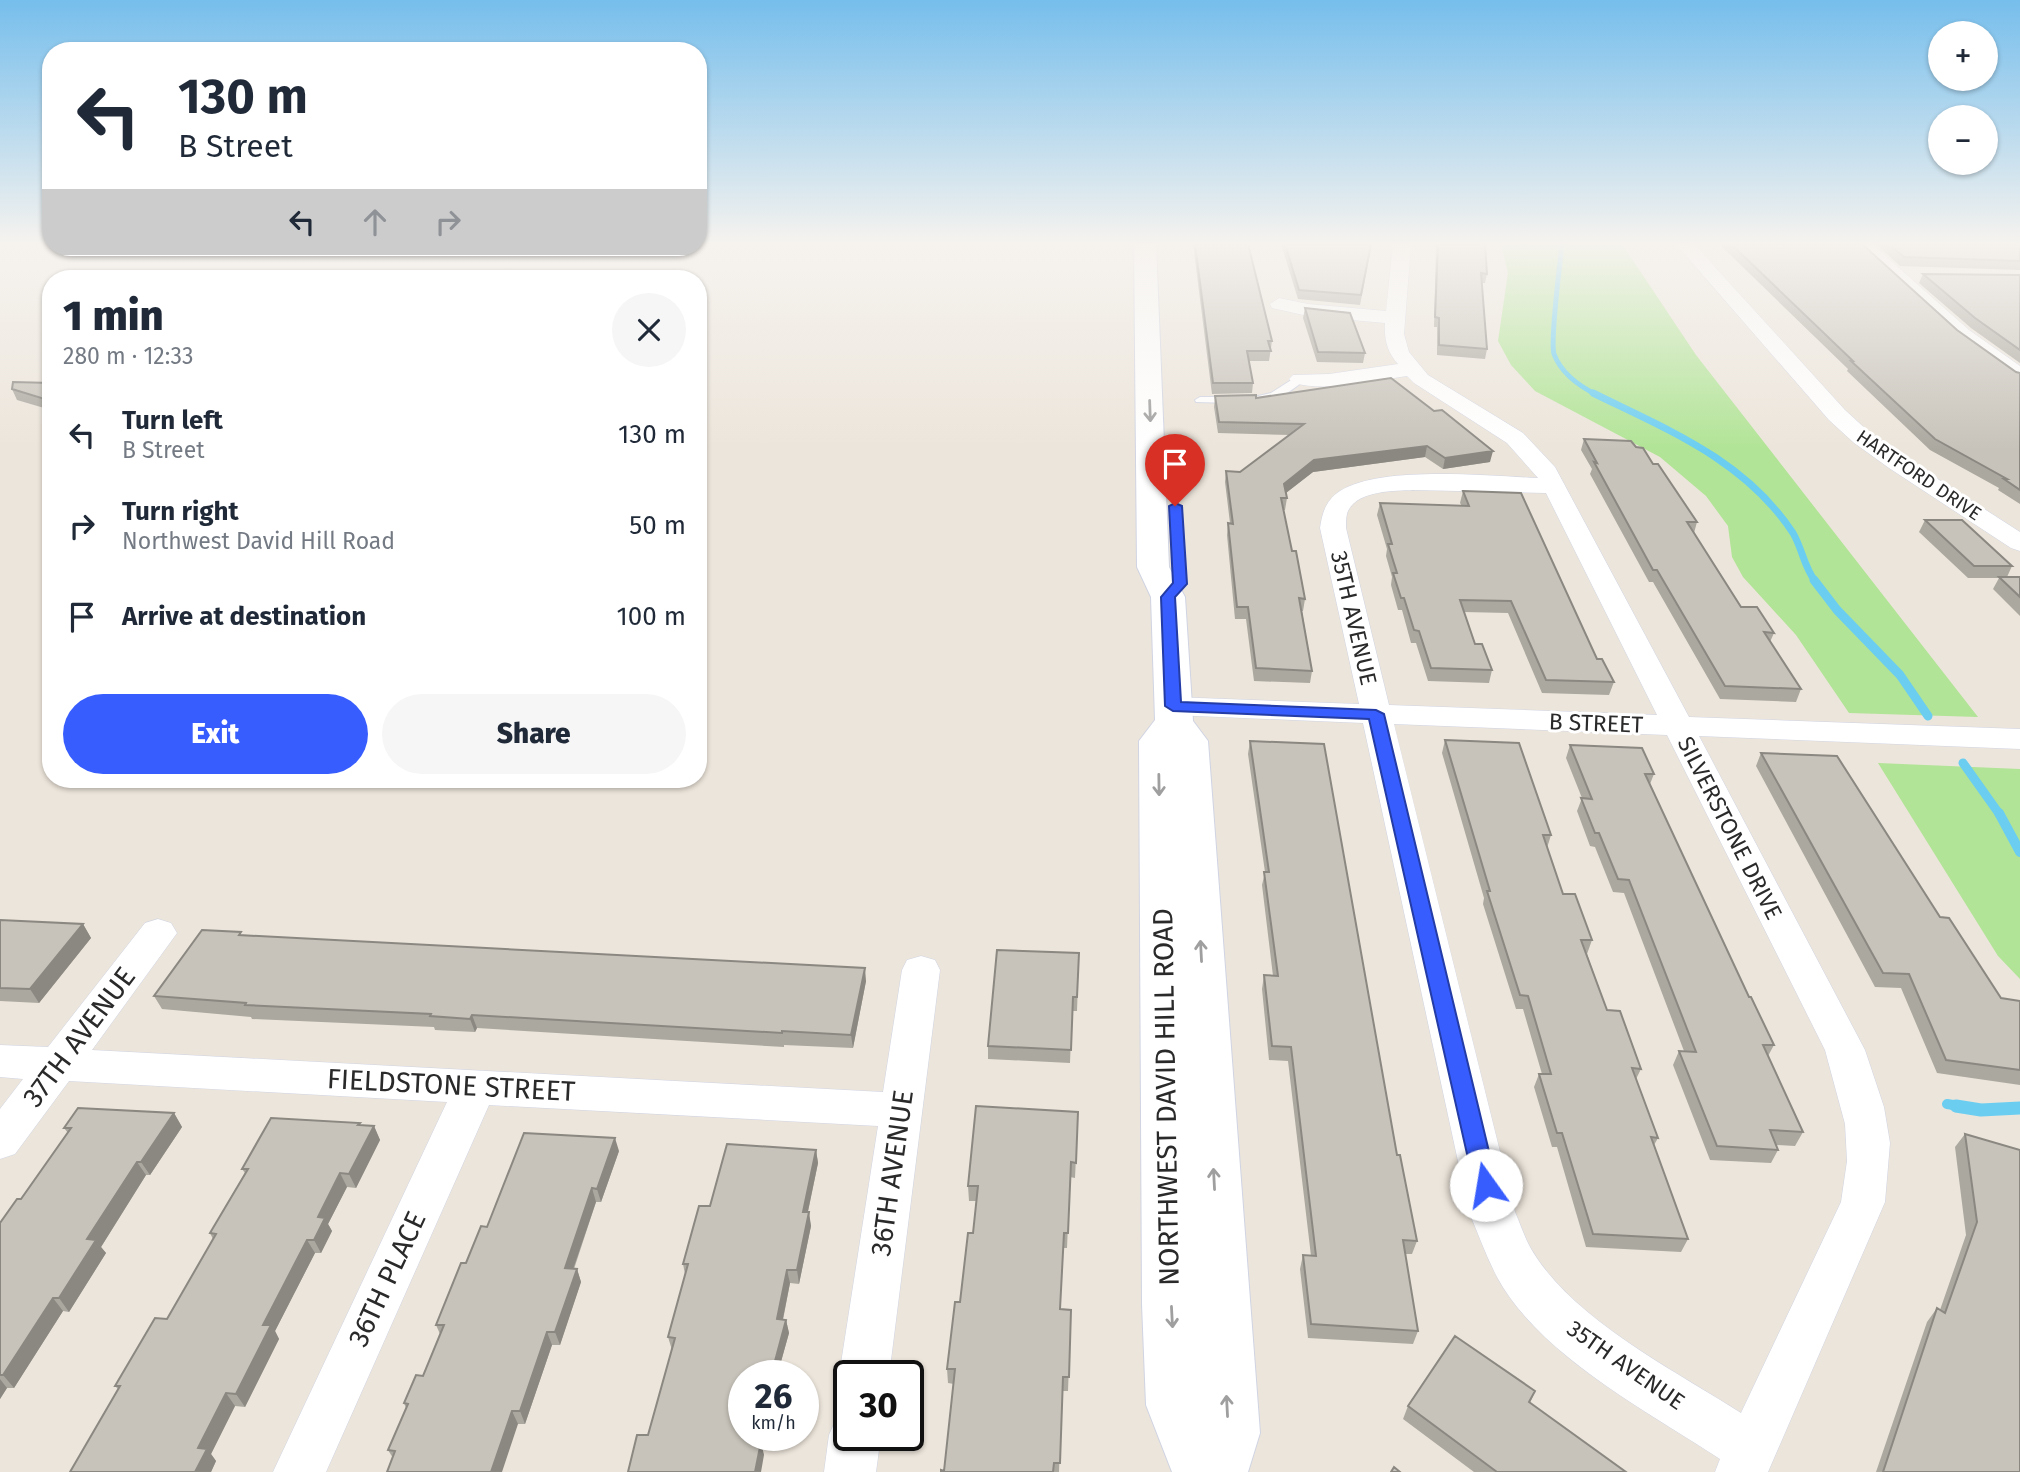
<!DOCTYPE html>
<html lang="en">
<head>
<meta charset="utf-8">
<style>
  :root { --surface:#fff; --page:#f6f6f7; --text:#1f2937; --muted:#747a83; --accent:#375dfe }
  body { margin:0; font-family:"Fira Sans",sans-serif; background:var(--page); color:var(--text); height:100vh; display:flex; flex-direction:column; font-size:26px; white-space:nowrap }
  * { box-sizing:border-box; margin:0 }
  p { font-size:23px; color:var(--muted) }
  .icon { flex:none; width:38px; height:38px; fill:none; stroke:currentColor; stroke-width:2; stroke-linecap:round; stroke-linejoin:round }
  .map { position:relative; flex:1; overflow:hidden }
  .side { position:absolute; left:42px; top:270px; width:665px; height:518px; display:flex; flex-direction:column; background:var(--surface); border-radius:28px; box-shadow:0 2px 5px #0004 }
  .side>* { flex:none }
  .top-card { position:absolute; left:42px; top:42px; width:665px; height:214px; border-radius:28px; box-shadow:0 2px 5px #0004; background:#fff; color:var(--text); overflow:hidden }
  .controls { position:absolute; left:1928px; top:21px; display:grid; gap:14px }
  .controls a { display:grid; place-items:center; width:70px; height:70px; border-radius:50%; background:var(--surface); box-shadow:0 2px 5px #0004; font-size:35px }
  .speed { position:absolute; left:728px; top:1360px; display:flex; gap:14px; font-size:35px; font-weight:700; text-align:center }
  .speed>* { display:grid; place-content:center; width:91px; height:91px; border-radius:50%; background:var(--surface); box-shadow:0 2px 5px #0004; line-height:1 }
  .speed small { font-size:18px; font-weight:400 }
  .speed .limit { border:4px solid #111; border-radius:10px; background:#fff; color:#111 }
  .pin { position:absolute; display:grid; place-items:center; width:60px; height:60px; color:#fff; margin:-72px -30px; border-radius:50% 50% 50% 0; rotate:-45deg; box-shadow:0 0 7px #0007 }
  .pin .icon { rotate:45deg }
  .me { position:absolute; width:77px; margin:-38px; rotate:347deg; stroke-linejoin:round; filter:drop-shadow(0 0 5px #0008) }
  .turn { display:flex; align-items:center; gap:24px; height:147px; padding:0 21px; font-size:32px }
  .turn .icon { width:91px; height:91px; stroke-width:2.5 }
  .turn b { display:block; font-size:49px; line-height:60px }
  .lanes { display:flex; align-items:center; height:66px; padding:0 21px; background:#0003; justify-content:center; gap:35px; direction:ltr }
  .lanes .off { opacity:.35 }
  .round { display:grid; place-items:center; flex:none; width:74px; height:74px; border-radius:37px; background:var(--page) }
  .headline { display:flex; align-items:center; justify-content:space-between; height:119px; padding:0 21px }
  h1 { font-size:42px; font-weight:800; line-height:52px }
  .cta { display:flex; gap:14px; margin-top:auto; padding:14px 21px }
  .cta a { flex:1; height:80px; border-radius:42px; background:var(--accent); color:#fff; font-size:28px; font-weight:800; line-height:80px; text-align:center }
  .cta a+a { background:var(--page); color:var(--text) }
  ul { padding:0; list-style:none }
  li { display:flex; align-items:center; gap:21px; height:91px; padding:0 21px }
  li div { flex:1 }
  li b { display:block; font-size:26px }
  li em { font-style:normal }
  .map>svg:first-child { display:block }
</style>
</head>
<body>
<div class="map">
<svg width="2020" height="1472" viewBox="0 0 2020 1472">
  <rect width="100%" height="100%" fill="#ece5db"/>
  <path fill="#b1e496" d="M1501,244H1622L1696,355L1978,717L1849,713L1796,635L1743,577L1732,557L1728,526L1706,496L1660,457L1535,391L1511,365L1498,341L1508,273Z
    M1878,763L2020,769V979L1998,956Z"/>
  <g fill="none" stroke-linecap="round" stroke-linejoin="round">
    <path stroke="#6bcef1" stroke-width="5" d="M1562,244C1560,263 1550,341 1554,354C1561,373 1579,386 1597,395"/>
    <path stroke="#6bcef1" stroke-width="7" d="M1593,393C1668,430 1745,460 1793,533C1802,548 1804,567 1815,581"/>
    <path stroke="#6bcef1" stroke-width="9" d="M1814,580L1837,610L1900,675L1928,716
      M1963,763L2000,815"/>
    <path stroke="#6bcef1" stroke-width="10" d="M1999,813L2020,852
      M1947,1104L1966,1107"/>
    <path stroke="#6bcef1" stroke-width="13" d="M1956,1106L1981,1110L2020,1108"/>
    <g stroke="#d0d4e3" stroke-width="2">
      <path id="service" d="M1296,377L1305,379C1293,391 1266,409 1250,398L1271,393Z
        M1200,397H1233L1238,400L1233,403L1196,402L1195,400Z"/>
    </g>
    <g stroke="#d0d4e3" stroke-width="1">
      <path id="minor" d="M1393,244H1411L1404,334L1409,352L1428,375L1523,433L1555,467L1689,717L2020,729V749L1699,736L1865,1050L1884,1107L1890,1143L1885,1202L1768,1472H1715L1720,1459C1647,1411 1539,1355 1497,1277C1486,1256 1478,1233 1469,1212L1363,723L1173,715L1162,712L1158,706L1162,700L1173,697L1359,704L1320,528C1322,513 1326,500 1340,491C1381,465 1488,476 1538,478L1507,443L1414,383L1407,376C1371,381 1329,392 1293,383L1289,379L1293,375L1329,374L1398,364C1387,352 1384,339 1385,323L1308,316L1272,308L1270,304L1279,298L1308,304L1386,311ZM1413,490L1546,493L1657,715L1389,705L1346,528C1346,523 1346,515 1348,511C1358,490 1395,491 1413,490ZM1394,724L1667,735L1825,1050L1845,1124L1847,1161L1841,1202L1741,1413C1674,1370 1570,1318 1530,1247C1524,1236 1520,1223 1515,1212Z
        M1676,244H1694L1845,410L1869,432L1905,458L2020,532V551L2011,548L1889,468L1853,442L1829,420Z
        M1853,244H1872L1969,330L2020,366V382L2013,380L1955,338Z
        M158,919L171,923L177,933L92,1050L883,1092L902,970L907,960L921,956L935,960L940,970L889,1376H849V1394L839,1376L878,1126L489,1105L326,1472H273L447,1102L69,1081L15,1154L0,1159V1109L23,1079L0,1077V1045L48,1047L145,923Z
        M849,1412V1435H881L876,1472H824L829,1435L837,1417Z"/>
    </g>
    <g stroke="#d0d4e3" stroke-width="2">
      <path id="tertiary" d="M1134,244H1156L1169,567L1185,597L1193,721L1208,741L1260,1433L1248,1472H1172L1146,1405L1142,1304L1139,741L1155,720L1151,597L1137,567Z"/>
    </g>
    <use href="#service" fill="#fff" fill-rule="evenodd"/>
    <use href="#minor" fill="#fff" fill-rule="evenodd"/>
    <use href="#tertiary" fill="#fff" fill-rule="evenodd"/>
  </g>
  <path fill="#aba8a0" d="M1193,244H1248L1272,341L1269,361H1249L1253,383L1252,393L1212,394Z
    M1281,244H1372L1360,305L1298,299Z
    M1436,244H1485L1487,274L1485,283H1481L1487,349L1485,359L1437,355V327H1434Z
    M1719,244H1862L1957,330L2016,372L2020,373V504L1998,490L1999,488L1930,450L1847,371L1848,369Z
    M1876,244H2020V270L1900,266Z
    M1923,274L2020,275V363L1971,328L1919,283Z
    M1305,308L1365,353L1363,363L1317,362L1303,318Z
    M51,383V410L17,400L12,389Z
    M1215,396L1256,398L1490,462L1443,469L1425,457L1313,472L1286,493L1287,498L1285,510H1283L1292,551L1305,599L1303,611H1302L1312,671L1310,683L1254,681L1246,619H1235L1227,535L1228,523H1230L1225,482L1226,471L1240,472L1290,435L1218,433L1214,407Z
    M1584,439L1636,447L1653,464L1697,522L1694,533L1741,607L1774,633L1770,642L1801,689L1796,702L1720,699L1653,582H1649L1590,474L1592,469L1581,450Z
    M1463,491L1597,659L1614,682L1609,695L1542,693L1508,613L1464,612L1475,644L1492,670L1489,683L1428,681L1416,643H1411L1402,610H1398L1391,585L1392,577L1386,556L1387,549L1377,515L1380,503L1462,506L1460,503Z
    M1925,520L2012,566L2007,577H2020V616L1993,589L1999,578H1968L1919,532Z
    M1445,740L1551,835L1547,848L1563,894L1592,940L1587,954L1607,1010L1641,1069L1636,1079L1658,1138L1654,1145L1688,1239L1681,1252L1586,1247L1557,1147H1552L1534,1087L1539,1074H1542L1523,1009H1516L1483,904L1484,898L1442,753Z
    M1250,741L1397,1155L1417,1241L1412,1254H1405L1418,1331L1413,1344L1308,1338L1300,1269L1303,1255L1311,1256L1288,1061L1269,1060L1262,989L1264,975L1273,976L1262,885L1265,872L1248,754Z
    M1570,745L1654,774L1650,784L1749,997L1774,1045L1768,1056L1803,1132L1795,1146L1776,1145L1778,1150L1771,1163L1710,1160L1673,1065L1679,1051H1684L1624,893L1613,892L1595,847L1590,846L1577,811L1582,798L1566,758Z
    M1761,753L1940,917L2001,998L2020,1001V1085L1937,1073L1901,988L1875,987L1756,766Z
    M0,920L83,924L91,938L39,1003L0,1001Z
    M243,935L866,981L853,1048L784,1045V1047L477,1028L475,1032L435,1030L434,1027L252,1019L251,1017L162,1009L154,996Z
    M1079,953L1077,1011H1072L1070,1063L988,1059V1046Z
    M1078,1112L1075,1178L1070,1177L1067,1248H1063L1060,1309L1071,1310L1068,1391H1062L1059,1472H941L944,1471L954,1384L948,1383L947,1369L973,1233L976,1201H969L968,1186Z
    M174,1113L182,1127L150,1175H146L101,1247L106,1253L69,1312L63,1311L14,1388H7L0,1399V1223L21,1199L68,1133L64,1128Z
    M361,1125L374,1126L380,1140L356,1188L347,1187L328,1224L332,1231L321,1253H315L275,1331L279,1339L245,1407L235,1406L211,1454L216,1461L211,1472H70L118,1389L115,1386L167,1319L213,1239L210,1233L245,1173L242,1169Z
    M1965,1134L2020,1472H1876L1927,1322L1937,1308L1940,1310L1966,1235L1955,1147Z
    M816,1150L818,1163L808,1212L811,1226L799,1284L790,1283L783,1320H786L789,1333L777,1376H744L760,1435L758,1442L764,1455L648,1435L672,1350L668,1337L685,1274L683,1264L710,1206Z
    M619,1151L601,1202H596L574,1269H577L581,1282L560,1345H552L525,1424H518L393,1458L388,1450L406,1408L404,1403L423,1376L440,1334L436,1325L466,1263L487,1227Z
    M1535,1391L1530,1403L1626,1472H1474L1403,1419L1408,1406Z"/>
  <path fill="#8b8882" d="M1427,446L1425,457L1313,472L1282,496L1284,484L1314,460Z
    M1493,451L1490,462L1443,469L1445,458Z
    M83,924L91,938L39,1003L30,989Z
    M865,968L866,981L853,1048L851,1035Z
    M472,1015L477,1028L475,1032L470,1019Z
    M174,1113L182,1127L150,1175L141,1162Z
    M374,1126L380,1140L356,1188L349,1174Z
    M615,1138L619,1151L601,1202L597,1189Z
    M816,1150L818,1163L805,1225L803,1212Z
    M137,1162L146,1175L101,1247L106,1253L69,1312L59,1298L87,1239Z
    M340,1173L347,1187L328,1224L332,1231L321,1253L314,1240L318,1217Z
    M592,1188L596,1202L569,1281L565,1268Z
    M809,1212L811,1226L799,1284L797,1270Z
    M307,1240L315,1253L275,1331L279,1339L245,1407L236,1394L263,1325Z
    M577,1269L581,1282L560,1345L555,1332Z
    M787,1270L790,1283L780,1333L777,1319Z
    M53,1298L63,1311L14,1388L3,1375Z
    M786,1320L789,1333L777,1376H771Z
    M547,1332L552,1345L525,1424L520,1411Z
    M0,1379L7,1388L0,1399Z
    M226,1393L235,1406L211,1454L216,1461L211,1472H195L198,1448Z
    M512,1411L518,1424L502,1472H491Z
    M754,1435H760L756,1455L753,1442Z
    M761,1442L764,1455L761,1472H755Z"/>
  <path fill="#c7c3ba" stroke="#8b8882" stroke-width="2" d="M1195,244H1248L1272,341H1268L1271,351H1247L1253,383H1213Z
    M1285,244H1371L1361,295L1299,290Z
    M1438,244H1485L1487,274L1481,273L1487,349L1439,345V318L1435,317Z
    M1731,244H1862L1957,330L2016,372L2020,373V490L2004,479H2007L1935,439L1851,361H1853Z
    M1889,244H2020V261L1904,257Z
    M1923,274L2020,275V350L1975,318Z
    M1305,308L1350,313L1365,353L1318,352Z
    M1391,378L1434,411L1442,410L1493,451L1445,458L1427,446L1314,460L1284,484L1287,498H1281L1292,551H1296L1305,599L1299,598L1312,671L1256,668L1248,607H1237L1228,523L1233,524L1226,471L1240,472L1304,424L1219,422L1215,396L1256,395V398Z
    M13,382L51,383V401L12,389Z
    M1584,439L1631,441L1636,447L1643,448L1653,464H1658L1697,522H1687L1741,607H1757L1774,633L1764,632L1801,689L1725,686L1657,570H1653L1594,462L1597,463Z
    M1463,491L1521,493L1597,659H1602L1614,682L1546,680L1511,601L1460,600L1475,644H1482L1492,670L1431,668L1419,631L1414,630L1404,598H1401L1393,573H1397L1388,544H1392L1380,503L1469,506Z
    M1925,520H1962L2012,566H1974Z
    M1999,577H2020V597Z
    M1445,740L1519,743L1551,835H1543L1563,894H1575L1592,940H1581L1607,1010L1620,1011L1641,1069L1632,1068L1658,1138L1651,1137L1688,1239L1593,1234L1562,1133H1557L1539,1074H1551L1528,996L1520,995L1487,891H1490Z
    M1250,741L1324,744L1397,1155H1400L1417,1241L1403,1240L1418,1331L1311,1324L1303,1255L1316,1256L1291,1047L1272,1046L1264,975L1278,976L1264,872H1269Z
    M1570,745L1642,748L1654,774H1645L1749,997H1751L1774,1045H1763L1803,1132L1770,1130L1778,1150L1717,1146L1679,1051L1696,1052L1629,880L1618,879L1599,833H1595L1581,798L1592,799Z
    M1761,753L1837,756L1940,917L1949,918L2001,998L2020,1001V1070L1946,1060L1909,974L1883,973Z
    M0,920L83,924L30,989L0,988Z
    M202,930L241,932L239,935L865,968L851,1035L782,1031V1033L472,1015L470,1019L430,1016L431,1014L245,1005L246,1003L154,996Z
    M997,950L1079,953L1077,997H1073L1071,1050L988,1046Z
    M976,1106L1078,1112L1076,1163L1071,1162L1068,1233H1064L1060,1309L1071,1310L1069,1377H1063L1060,1463H1054L1053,1472H941V1470L944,1471L955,1369H947L955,1302H960L968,1233H973L978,1186H968Z
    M78,1108L174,1113L141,1162H137L87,1239L96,1240L59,1298H53L3,1375H0V1223L17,1199H21L71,1128H64Z
    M271,1118L360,1123L358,1125L374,1126L349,1174L340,1173L318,1217L325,1218L314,1240H307L263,1325H271L236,1394L226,1393L198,1448L207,1449L195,1472H70L120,1386H115L155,1318L167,1319L216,1234L210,1233L248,1169H242Z
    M524,1133L615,1138L597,1189L592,1188L565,1268L577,1269L555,1332H547L520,1411H512L491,1472H387L395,1451L388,1450L408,1404L404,1403L416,1375L423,1376L444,1325H436L461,1263H466L481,1226L487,1227Z
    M1965,1134L2020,1150V1472H1883L1937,1308L1945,1313L1977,1222Z
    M727,1144L816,1150L803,1212H809L797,1270H787L777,1319L786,1320L771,1376H744V1435H754L753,1442H761L755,1472H628L637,1435H648L675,1338L668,1337L688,1264H683L699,1206H710Z
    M1455,1336L1535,1391L1529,1402L1626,1472H1497L1408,1406Z
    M1394,1467L1400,1472H1391Z"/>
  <defs><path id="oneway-shaft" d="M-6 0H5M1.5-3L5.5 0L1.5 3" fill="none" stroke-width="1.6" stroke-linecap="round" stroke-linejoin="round" transform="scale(1.75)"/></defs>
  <g stroke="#9f9f9f">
    <use href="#oneway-shaft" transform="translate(1150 411) rotate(88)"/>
    <use href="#oneway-shaft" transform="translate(1159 785) rotate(89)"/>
    <use href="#oneway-shaft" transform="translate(1201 951) rotate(-93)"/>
    <use href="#oneway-shaft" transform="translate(1214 1179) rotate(-93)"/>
    <use href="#oneway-shaft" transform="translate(1172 1317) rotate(87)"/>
    <use href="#oneway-shaft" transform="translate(1227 1406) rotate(-93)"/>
  </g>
  <linearGradient id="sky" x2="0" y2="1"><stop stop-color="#76beec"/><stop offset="0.54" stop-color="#f6f3ef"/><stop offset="1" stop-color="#f6f3ef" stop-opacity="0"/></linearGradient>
  <rect width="2020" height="450" fill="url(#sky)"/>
  <path fill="#375dfe" stroke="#243ca5" stroke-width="2" d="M1175,503L1182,506L1187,584L1175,597L1181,702L1376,710L1384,714L1497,1185L1494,1192L1486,1195L1478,1192L1474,1185L1369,719L1173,711L1165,706L1161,597L1173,583L1169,506Z"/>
  <g text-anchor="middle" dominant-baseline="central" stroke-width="6" stroke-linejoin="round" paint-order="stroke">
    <g font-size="19" fill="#2a2a2a" stroke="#fff">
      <text transform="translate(1919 475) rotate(34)">HARTFORD DRIVE</text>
    </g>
    <g font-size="23" fill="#2a2a2a" stroke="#fff">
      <text transform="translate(1354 618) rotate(77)">35TH AVENUE</text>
      <text transform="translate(1596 723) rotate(2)">B STREET</text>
      <text transform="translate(1730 828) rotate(63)">SILVERSTONE DRIVE</text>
      <text transform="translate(1626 1365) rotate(35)">35TH AVENUE</text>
    </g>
    <g font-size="28" fill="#2a2a2a" stroke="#fff">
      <text transform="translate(79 1037) rotate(-53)">37TH AVENUE</text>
      <text transform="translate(451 1085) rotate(3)">FIELDSTONE STREET</text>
      <text transform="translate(1166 1097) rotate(-91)">NORTHWEST DAVID HILL ROAD</text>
      <text transform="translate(892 1173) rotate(-82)">36TH AVENUE</text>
      <text transform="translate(387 1279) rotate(-65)">36TH PLACE</text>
    </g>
  </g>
</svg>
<div class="controls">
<a>+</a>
<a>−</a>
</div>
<div class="speed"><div>26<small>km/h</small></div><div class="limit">30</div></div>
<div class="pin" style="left:1175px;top:506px;background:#d93025"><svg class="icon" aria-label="arrive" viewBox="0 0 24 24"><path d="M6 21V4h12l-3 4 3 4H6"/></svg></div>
<svg class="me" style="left:1486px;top:1185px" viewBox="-20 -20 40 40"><circle r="19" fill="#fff"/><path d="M0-13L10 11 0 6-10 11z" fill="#375dfe"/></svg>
<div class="top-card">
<div class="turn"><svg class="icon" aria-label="left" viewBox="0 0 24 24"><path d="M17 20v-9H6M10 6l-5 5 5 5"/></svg><div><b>130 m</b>B Street</div></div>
<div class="lanes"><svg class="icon" aria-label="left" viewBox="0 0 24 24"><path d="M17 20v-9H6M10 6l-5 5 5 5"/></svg><svg class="icon off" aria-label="ahead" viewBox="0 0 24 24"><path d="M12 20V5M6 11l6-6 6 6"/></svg><svg class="icon off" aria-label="right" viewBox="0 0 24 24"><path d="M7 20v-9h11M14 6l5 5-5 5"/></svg></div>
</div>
<section class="side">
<div class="headline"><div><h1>1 min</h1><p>280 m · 12:33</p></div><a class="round"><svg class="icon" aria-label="close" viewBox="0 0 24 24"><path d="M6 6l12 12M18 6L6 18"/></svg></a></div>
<ul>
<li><svg class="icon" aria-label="left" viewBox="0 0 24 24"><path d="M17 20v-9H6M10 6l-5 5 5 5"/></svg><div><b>Turn left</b><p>B Street</p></div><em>130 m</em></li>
<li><svg class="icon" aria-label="right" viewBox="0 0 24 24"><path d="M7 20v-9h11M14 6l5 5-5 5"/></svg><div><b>Turn right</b><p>Northwest David Hill Road</p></div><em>50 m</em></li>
<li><svg class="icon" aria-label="arrive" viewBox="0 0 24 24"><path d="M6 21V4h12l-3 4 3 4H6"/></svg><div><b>Arrive at destination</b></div><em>100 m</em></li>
</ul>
<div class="cta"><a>Exit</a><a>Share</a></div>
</section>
</div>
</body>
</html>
